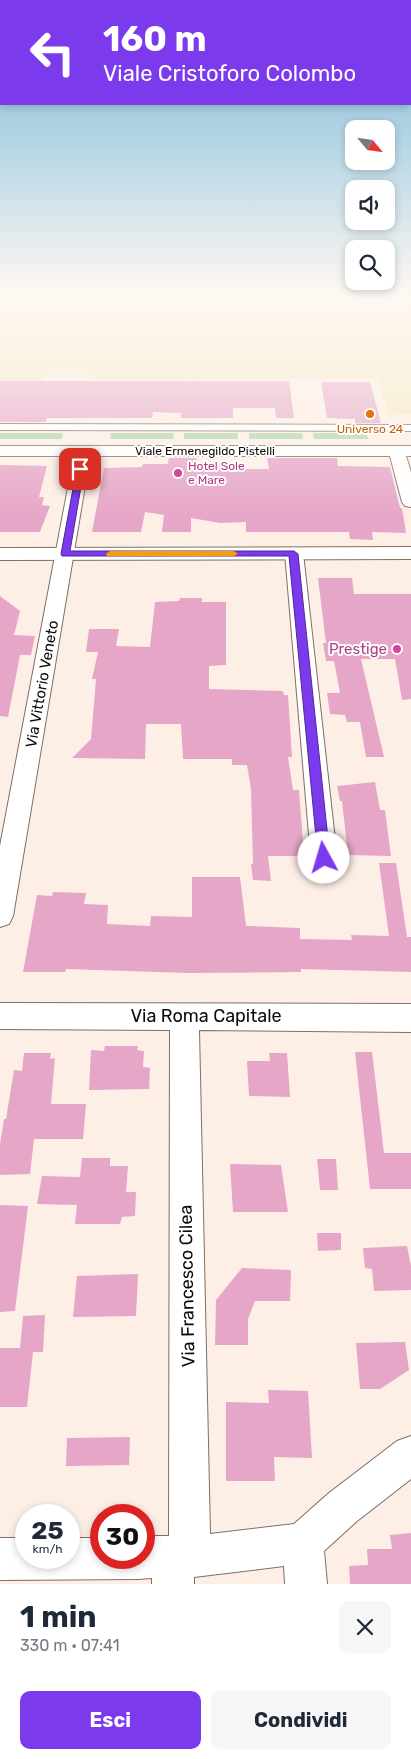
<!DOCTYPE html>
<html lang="it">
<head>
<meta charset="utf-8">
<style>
  :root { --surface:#fff; --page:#f6f6f7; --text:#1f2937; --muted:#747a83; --accent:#7c3aed }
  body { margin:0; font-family:Rubik,sans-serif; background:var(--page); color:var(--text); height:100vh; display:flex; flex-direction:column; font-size:19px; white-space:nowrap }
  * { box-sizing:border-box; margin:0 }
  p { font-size:16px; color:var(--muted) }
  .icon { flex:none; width:28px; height:28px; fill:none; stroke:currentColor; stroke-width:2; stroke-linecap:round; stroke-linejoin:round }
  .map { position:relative; height:1584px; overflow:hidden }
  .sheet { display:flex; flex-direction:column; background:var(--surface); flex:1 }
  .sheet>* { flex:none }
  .guide { position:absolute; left:0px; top:0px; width:411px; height:105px; box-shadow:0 2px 8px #0003; background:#7c3aed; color:#fff; overflow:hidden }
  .needle { width:32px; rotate:119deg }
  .controls { position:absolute; left:345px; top:120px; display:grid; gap:10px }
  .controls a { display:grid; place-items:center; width:50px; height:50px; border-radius:10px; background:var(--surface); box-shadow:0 2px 8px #0003; font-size:25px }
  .speed { position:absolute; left:15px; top:1504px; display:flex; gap:10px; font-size:25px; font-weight:700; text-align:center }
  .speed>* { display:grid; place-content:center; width:65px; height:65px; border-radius:50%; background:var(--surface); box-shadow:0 2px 8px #0003; line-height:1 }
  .speed small { font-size:12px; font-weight:400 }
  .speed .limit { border:8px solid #d22; background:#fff; color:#111 }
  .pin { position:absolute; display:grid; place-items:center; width:42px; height:42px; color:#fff; margin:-21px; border-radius:10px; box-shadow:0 2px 8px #0006 }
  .me { position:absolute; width:55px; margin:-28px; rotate:354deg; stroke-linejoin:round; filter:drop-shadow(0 0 4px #0008) }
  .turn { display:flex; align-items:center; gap:18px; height:105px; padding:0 20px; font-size:22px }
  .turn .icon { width:65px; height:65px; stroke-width:2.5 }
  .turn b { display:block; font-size:35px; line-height:42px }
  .round { display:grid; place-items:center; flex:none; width:52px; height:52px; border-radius:10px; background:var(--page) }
  .head { display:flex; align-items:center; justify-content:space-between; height:85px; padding:0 20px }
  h1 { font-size:30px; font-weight:700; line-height:38px }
  .button { display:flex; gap:10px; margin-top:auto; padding:10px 20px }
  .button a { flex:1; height:58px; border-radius:10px; background:var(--accent); color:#fff; font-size:20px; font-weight:700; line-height:58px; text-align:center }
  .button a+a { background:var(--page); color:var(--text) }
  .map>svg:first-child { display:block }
</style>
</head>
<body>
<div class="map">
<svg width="411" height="1584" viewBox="0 0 411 1584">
  <rect width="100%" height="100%" fill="#fdefe5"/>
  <path fill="#b2d4ae" d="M0,433H63L62,439H0Z
    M111,433H174L173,439H110Z
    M184,433H238V439H184Z
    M249,433H302L303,439H249Z
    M313,433H367L368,439H314Z"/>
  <path fill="#f3e9c3" d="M0,296H411V414L389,415L377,379L93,380L94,375H44L42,381H0Z"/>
  <path fill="#e6a6c8" d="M0,381H289L294,418H276L275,408H233V418H181V413L153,412L152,418H47L46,422H0Z
    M321,382H370L381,423H355V419L327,418Z
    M169,458H197V465H225L226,469H269L267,458H337L338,466L390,467L400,508H402L406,533L372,532L373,540L350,539L349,532H246V522L220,523L191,518V532H162L164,515L145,512L141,532H92L104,468L142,467L143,464H168Z
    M0,465L47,466L39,497H44L42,505L50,506L40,532H0Z
    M318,578H352L354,594H411V699L402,700L395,659H361L384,757H366L360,722H347L345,715L330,714L327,693H340L334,661H326L323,643H326Z
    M0,596L20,611L14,635L35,636L31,655H20L8,717L0,716Z
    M180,598H202V602H226V665L209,666V689L283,691L284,695H288L292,757H288L293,790H299L304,856H268L271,881L253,880L251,864H253L251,789L247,765H232V759H183L181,724H146L145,759L72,758L91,739L96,679H92L98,652H86L89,629H119L116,646L150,647L155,602L179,601Z
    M375,782L380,810H385L391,856L348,855L342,801H340L337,786Z
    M379,863H396L407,937H411V972L301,969V972L188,973L66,969L65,972H23L37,895L52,896L53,892L86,893L84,904L108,905L107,924L150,926L151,916L192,917V877H240L246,926L300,928V939L352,940L351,935L389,936Z
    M105,1046H138L137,1050L144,1051L143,1067L150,1068L149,1089L89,1090L91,1050L104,1051Z
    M355,1052H372L384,1153H411V1189H370Z
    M24,1053H51L50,1059L55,1058L51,1104H86L83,1139H34L30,1174L0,1175V1144L4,1119H6L14,1070L22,1071Z
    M269,1053H287L290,1097L249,1096L247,1061H270Z
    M82,1158H110V1166H128L126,1192H136L135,1216L122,1217L120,1224H75L77,1205L37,1204L42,1176L80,1177Z
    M317,1159H336L338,1190H320Z
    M230,1164L281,1165L288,1212H233Z
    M0,1205L28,1206L15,1311L0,1312Z
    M317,1233H341V1250L318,1251Z
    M407,1246L411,1266V1290L374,1291L372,1269L365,1268L363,1248Z
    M242,1268L291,1270L290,1301H255L248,1319V1345H215L216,1300Z
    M138,1274L136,1316L73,1317L77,1276Z
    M45,1315L43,1352H33L27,1407H0V1348H20L23,1316Z
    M405,1342L409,1370L380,1389H360L356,1343Z
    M268,1390L308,1391L312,1458L274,1457L275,1481H226V1402L269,1403Z
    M130,1437L129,1465L66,1466L67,1438Z
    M411,1533V1584H350L349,1566L368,1565L367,1549H392L390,1535Z"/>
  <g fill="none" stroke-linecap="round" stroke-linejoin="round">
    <g stroke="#7e6f64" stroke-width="2">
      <path id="pedestrian" d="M0,424L411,425V431L0,430Z"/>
    </g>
    <g stroke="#7e6f64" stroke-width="2">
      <path id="minor" d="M0,446H411V456H406L411,472V507L405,506L402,502L390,456H90L13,916L9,924L0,927V846L74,456H0Z
        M294,548L300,549L303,553L337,858L333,865L324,868L315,865L311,858L285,553L288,549Z
        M0,1003L411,1004V1032L199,1030L210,1534L294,1524L329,1493L397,1441L411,1436V1479L357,1521L324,1551L327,1584H285L284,1566L194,1577V1584H152V1578L138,1579L0,1580V1538H26V1558H69V1538H101V1558H144V1536H169L170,1030L0,1029Z"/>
    </g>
    <g stroke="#7e6f64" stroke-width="2">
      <path id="tertiary" d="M411,547V559L0,560V548Z"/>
    </g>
    <use href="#pedestrian" fill="#fff" fill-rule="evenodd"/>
    <use href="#minor" fill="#fff" fill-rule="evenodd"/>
    <use href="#tertiary" fill="#fff" fill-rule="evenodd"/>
  </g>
  <linearGradient id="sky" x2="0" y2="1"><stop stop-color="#72b6d7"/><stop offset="0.57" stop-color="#fef8f3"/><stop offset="1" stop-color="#fef8f3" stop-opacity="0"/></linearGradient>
  <rect width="411" height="518" fill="url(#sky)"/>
  <path fill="#7c3aed" stroke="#51269a" d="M77,467L84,469L70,551H294L298,554L330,858L328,862H320L318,858L289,556H62L61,554Z"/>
  <path fill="#f59e0b" d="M110,551H234L238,554L234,556H107L106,554Z"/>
  <circle fill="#e8710a" stroke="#fff" stroke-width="2" cx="370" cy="414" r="5"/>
  <g fill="#d1479c" stroke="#fff" stroke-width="2">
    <circle cx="178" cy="473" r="5"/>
    <circle cx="397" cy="649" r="5"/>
  </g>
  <g text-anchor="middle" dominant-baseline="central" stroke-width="4" stroke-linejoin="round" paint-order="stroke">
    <g font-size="12" fill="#c56008" stroke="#fff">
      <text x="370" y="429">Universo 24</text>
    </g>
    <g font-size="12" fill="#0f0a06" stroke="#fff">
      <text x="205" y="451">Viale Ermenegildo Pistelli</text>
    </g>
    <g font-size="12" fill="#b23c85" stroke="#fff" text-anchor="start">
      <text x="188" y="466">Hotel Sole<tspan x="188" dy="14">e Mare</tspan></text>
    </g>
    <g font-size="15" fill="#b23c85" stroke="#fff" text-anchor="end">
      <text x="387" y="649">Prestige</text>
    </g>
    <g font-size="15" fill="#0f0a06" stroke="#fff">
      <text transform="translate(42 684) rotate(-80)">Via Vittorio Veneto</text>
    </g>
    <g font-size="18" fill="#0f0a06" stroke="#fff">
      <text x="206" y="1016">Via Roma Capitale</text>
      <text transform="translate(187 1286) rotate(-91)">Via Francesco Cilea</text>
    </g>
  </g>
</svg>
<div class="controls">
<a><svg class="needle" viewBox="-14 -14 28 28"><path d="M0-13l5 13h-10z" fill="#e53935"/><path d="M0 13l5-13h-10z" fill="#747a83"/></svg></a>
<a><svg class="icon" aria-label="sound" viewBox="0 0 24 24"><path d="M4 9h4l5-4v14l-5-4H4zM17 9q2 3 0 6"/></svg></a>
<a><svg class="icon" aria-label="search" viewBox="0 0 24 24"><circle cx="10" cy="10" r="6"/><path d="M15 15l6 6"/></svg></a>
</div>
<div class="speed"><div>25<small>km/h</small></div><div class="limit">30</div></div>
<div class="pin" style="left:80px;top:469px;background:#d93025"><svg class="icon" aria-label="arrive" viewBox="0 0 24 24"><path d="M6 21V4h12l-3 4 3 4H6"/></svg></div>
<svg class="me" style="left:324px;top:858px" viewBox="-20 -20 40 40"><circle r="19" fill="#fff"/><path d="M0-13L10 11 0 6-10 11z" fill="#7c3aed"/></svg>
<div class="guide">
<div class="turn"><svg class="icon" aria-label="left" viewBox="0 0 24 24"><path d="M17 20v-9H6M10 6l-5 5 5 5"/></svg><div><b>160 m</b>Viale Cristoforo Colombo</div></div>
</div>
</div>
<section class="sheet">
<div class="head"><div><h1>1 min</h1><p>330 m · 07:41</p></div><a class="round"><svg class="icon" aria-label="close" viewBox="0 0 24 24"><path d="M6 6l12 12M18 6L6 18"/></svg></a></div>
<div class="button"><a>Esci</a><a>Condividi</a></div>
</section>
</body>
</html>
